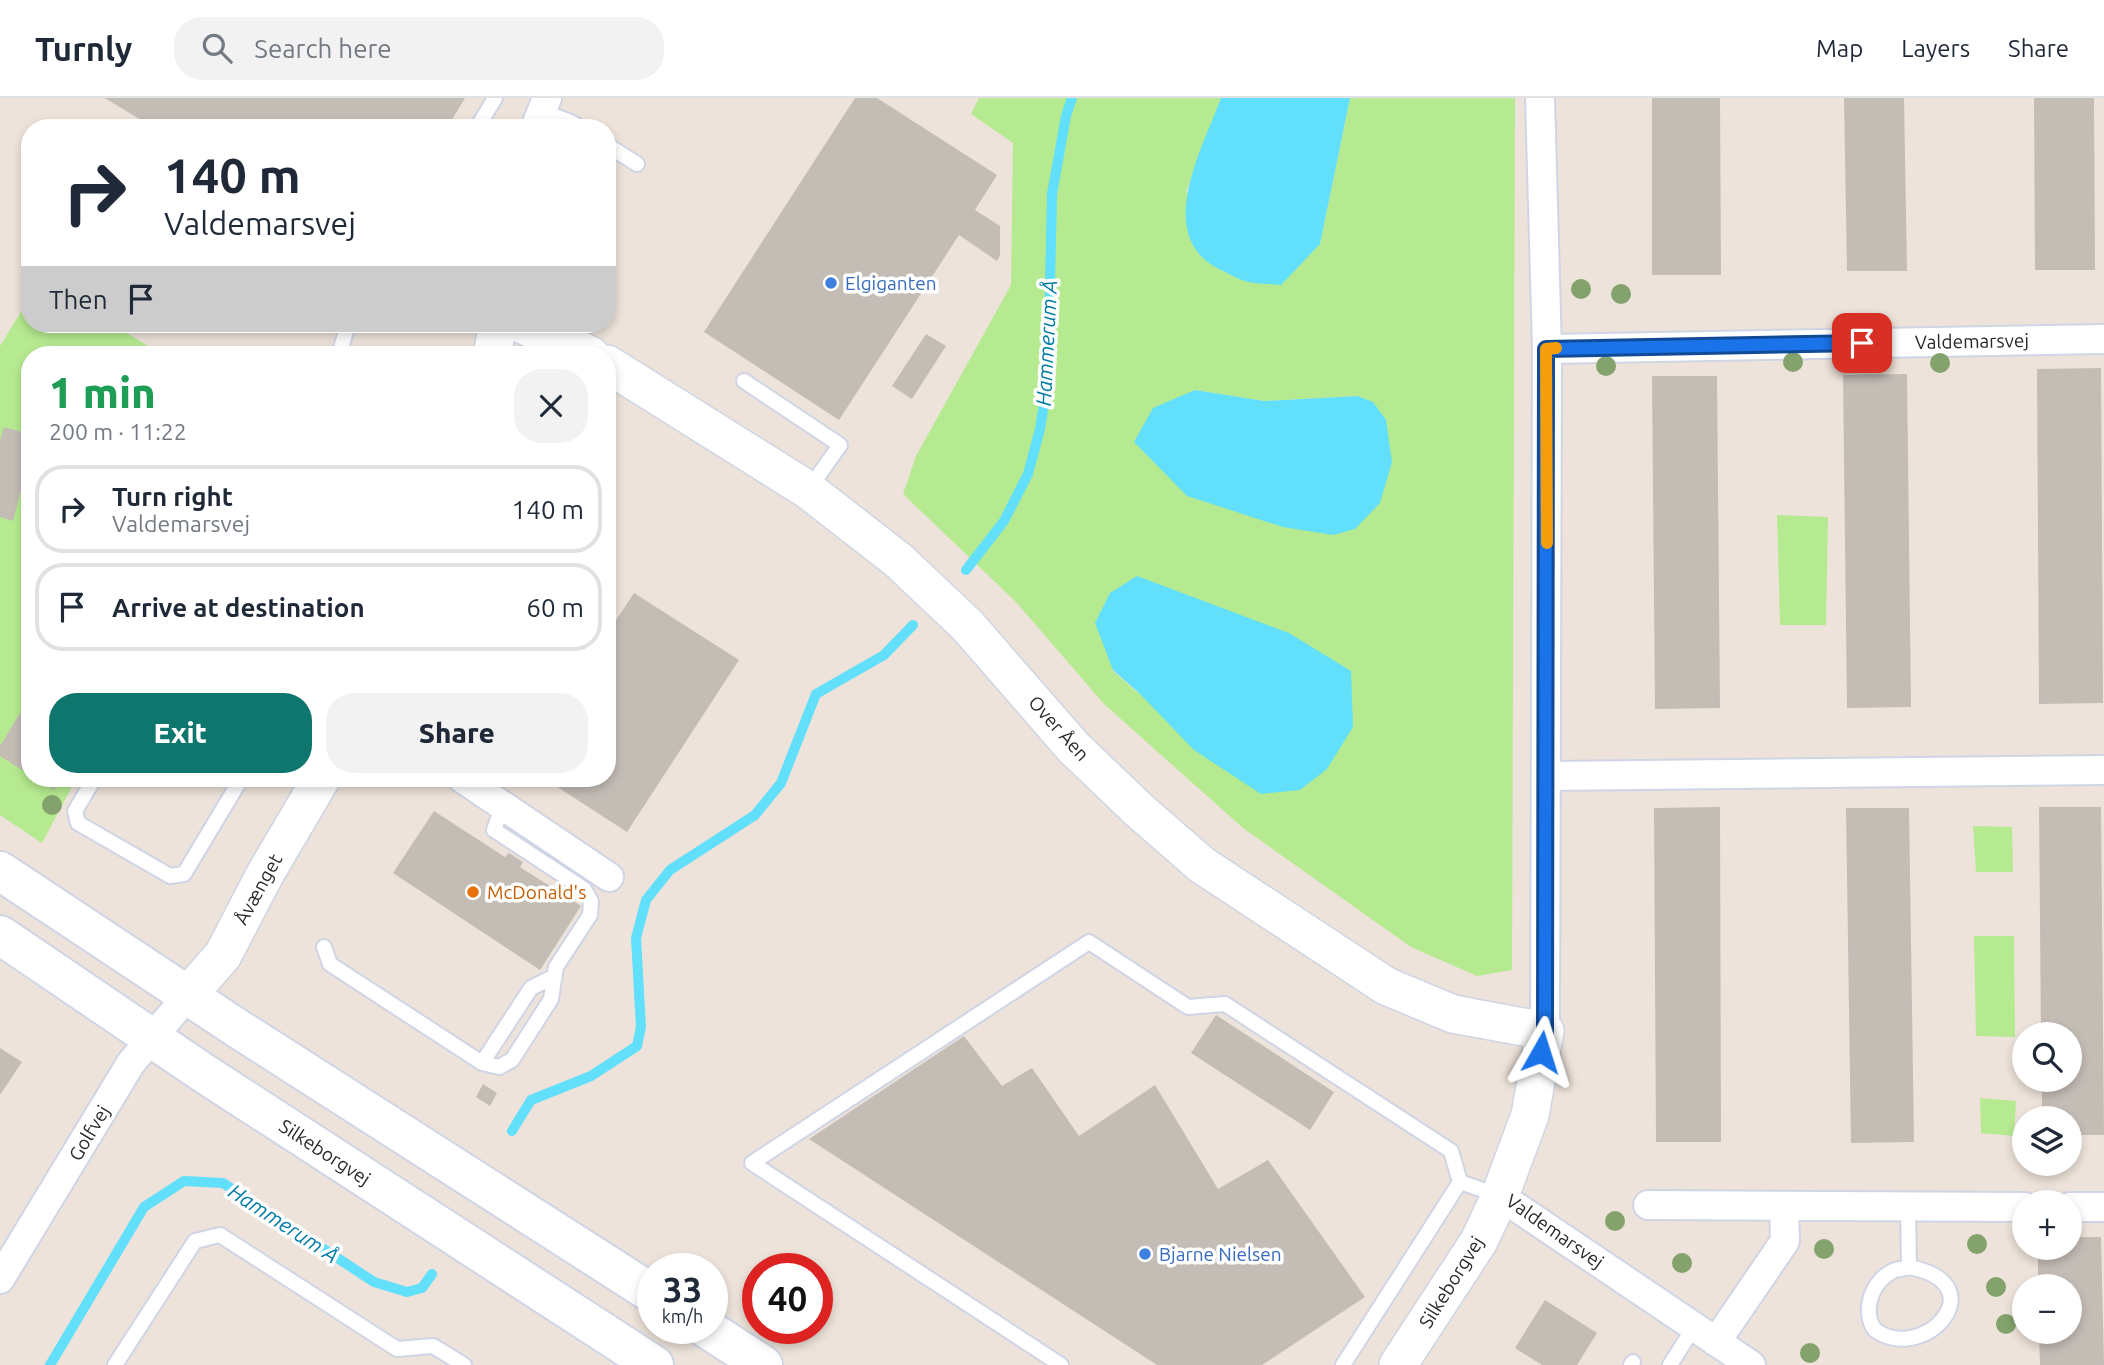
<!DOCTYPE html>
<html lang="en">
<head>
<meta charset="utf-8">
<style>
  :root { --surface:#fff; --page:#f2f2f3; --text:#1f2937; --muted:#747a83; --line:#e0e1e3; --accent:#0f766e }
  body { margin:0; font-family:Ubuntu,sans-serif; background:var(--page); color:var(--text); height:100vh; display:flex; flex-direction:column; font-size:26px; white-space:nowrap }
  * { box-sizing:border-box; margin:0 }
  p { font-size:23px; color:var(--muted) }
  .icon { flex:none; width:38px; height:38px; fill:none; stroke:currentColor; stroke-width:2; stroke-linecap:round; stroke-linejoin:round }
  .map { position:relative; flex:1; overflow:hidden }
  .sheet { position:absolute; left:21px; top:248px; width:595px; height:441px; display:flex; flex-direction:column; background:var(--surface); border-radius:28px; box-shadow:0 4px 10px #0003 }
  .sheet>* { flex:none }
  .banner { position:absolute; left:21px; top:21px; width:595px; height:214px; border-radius:28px; box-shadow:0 4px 10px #0003; background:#fff; color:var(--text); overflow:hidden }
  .tools { position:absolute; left:2012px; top:924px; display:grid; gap:14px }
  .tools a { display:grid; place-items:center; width:70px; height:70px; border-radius:50%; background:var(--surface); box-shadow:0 4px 10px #0003; font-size:35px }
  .speed { position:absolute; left:637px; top:1155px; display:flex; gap:14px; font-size:35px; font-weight:700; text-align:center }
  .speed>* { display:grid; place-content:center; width:91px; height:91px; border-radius:50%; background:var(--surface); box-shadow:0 4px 10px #0003; line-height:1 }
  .speed small { font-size:18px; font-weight:400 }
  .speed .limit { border:10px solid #d22; background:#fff; color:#111 }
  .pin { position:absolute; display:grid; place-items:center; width:60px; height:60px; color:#fff; margin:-30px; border-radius:14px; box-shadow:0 4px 10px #0006 }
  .me { position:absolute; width:77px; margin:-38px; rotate:6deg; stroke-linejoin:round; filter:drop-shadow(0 0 5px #0008) }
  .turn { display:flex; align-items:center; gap:24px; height:147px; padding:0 28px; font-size:32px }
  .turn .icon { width:91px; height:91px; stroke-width:2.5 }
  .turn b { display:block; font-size:49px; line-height:60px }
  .then { display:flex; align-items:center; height:66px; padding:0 28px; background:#0003; gap:14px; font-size:26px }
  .round { display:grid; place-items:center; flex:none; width:74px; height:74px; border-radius:28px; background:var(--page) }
  .head { display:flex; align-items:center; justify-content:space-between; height:119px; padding:0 28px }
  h1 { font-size:42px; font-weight:800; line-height:52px; color:#1e9e55 }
  .action { display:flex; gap:14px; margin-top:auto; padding:14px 28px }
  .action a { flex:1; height:80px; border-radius:28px; background:var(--accent); color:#fff; font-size:28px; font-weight:800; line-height:80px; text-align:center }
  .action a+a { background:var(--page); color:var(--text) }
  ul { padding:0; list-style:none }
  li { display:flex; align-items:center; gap:21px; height:88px; margin:0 14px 10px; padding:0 14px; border:4px solid var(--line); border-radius:28px }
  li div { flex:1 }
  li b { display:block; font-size:26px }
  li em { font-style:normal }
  header { display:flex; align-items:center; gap:42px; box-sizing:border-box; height:98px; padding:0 35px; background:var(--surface); border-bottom:2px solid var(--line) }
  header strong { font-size:33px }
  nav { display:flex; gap:38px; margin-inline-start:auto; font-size:24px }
  .search { width:490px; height:63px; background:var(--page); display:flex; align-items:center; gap:18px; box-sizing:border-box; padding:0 24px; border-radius:28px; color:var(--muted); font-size:26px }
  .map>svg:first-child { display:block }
</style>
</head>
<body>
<header>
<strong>Turnly</strong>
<div class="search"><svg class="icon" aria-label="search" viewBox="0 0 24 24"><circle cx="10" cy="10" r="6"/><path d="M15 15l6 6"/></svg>Search here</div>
<nav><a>Map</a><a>Layers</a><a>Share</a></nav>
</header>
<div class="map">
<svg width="2104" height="1267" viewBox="0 0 2104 1267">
  <rect width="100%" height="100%" fill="#ede3da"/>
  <path fill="#b6ea90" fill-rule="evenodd" d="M979,0H1221L1186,94L1320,146L1350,0H1515L1512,872L1477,878L1411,849L1243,730L1104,606L1016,504L903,396L916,358L1011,187L1013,45L971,16ZM1195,292L1264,303L1358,298L1187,398ZM1110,495L1138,595L1113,573Z
    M30,199V226H112L163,257H30V681H76L42,745L0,717V248Z
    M1777,417L1828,419L1826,527H1780Z
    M1973,728L2012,729L2013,774H1976Z
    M1974,838H2014L2015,939L1976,938Z
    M1980,1000L2016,1003L2014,1038L1981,1035Z"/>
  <path fill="#61dffb" d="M1221,0H1350L1320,146L1281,187C1270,186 1259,186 1248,184C1240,182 1231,177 1223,173C1151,141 1202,52 1221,0Z
    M1195,292L1264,303L1358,298L1373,304L1386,322L1392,364L1380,405L1355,431L1333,437L1283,429L1187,398L1134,344L1153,310Z
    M1137,478L1289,535L1351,573L1353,629L1327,671L1300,692L1261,696L1194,652L1139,595L1113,572L1095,525L1110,495Z"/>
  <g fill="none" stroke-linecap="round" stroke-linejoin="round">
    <path stroke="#61dffb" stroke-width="10" d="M966,472L1004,423L1028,376L1040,331L1048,280L1052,96L1066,18L1072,0
      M512,1033L531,1002L591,978L637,948L641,929L636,840L646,802L670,772L755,717L781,685L816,596L884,557L913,527
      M50,1267L144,1109L184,1083L223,1085L374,1184L407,1194L422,1190L432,1176"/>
  </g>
  <path fill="#c4bdb6" d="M105,0H465L447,30H154Z
    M855,0H877L997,77L975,112L1000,128V157L997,163L959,137L839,322L704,234Z
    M1652,0H1720L1721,177H1652Z
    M1844,0H1904L1907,173H1847Z
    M2034,0H2094L2095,172H2035Z
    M926,236L946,248L912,301L892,288Z
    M2101,270L2103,605L2039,606L2037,271Z
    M1907,276L1911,609L1847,610L1843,277Z
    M1652,278H1717L1720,610L1655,611Z
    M4,329L30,336V359L13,423L0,419V342Z
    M634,495L739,562L627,734L545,681H607V536Z
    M20,615L30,621V677L0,658V648Z
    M37,681H61L54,692Z
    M1720,709L1721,1044H1656L1654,710Z
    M2039,709H2101L2104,1037H2070V1020H2042V982H2070V936H2041Z
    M1846,710H1909L1914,1044L1851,1045Z
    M434,713L505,759L509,755L523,764L520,769L556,792L558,788L574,798L572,802L581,808L540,872L393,775Z
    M1216,917L1334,994L1310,1032L1191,955Z
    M964,938L1002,988L1032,970L1079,1038L1155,987L1218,1091L1268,1062L1365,1199L1262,1267H1157L809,1041Z
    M0,950L22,964L0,997Z
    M483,986L497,995L490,1008L476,999Z
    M2070,1139H2101L2104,1267H2040L2039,1234H2070V1188H2038V1150H2070Z
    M1545,1202L1597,1235L1577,1267H1542L1515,1250Z"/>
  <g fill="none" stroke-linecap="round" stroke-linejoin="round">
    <g stroke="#cfd5e4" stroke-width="18">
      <path id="service" d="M541,13L571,24L581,30
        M477,30L495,0
        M607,47L637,66
        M339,257L348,226
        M744,283L840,347L809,391
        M94,681L75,713L78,725L170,778L184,776L241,681
        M324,849L330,866L482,965L499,969L512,962L551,901L556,869L590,817L591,803L584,791L494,732L503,706
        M482,965L531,890L555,878
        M1908,1108L1909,1169C1904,1171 1897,1171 1893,1173C1872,1183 1861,1213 1875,1232C1924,1267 1998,1186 1909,1169
        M115,1267L195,1143L220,1137L397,1251L433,1248L464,1267
        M1061,1267L752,1065L1089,844L1188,909L1225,906L1451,1053L1460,1084L1500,1098
        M1343,1267L1460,1084
        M1631,1267L1633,1264
        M1670,1267L1694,1229"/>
    </g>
    <g stroke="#cfd5e4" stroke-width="32">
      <path id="minor" d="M1540,0L1547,251L1545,933
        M535,30L547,0
        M1547,251L2104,241
        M1547,678L2104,672
        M463,681L609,779
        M1500,1098L1751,1267
        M1648,1107L2025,1109
        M2070,1109H2104
        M0,1181L131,965L188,897
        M1716,1244L1785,1143L1784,1108"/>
    </g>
    <g stroke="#cfd5e4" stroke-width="40">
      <path id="tertiary" d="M521,226L590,257
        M492,257L498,226
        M607,266L808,392L898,462L967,527L1074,650L1140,713L1202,767L1386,888L1453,916L1545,933L1530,1017L1500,1098L1479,1143L1398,1267
        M188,897L223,857L264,778L321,681"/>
    </g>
    <g stroke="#cfd5e4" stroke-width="42">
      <path id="secondary" d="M0,773L237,930L653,1196
        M0,837L202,974L654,1267
        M706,1230L763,1267"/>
    </g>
    <use href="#service" stroke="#fff" stroke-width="14"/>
    <use href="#minor" stroke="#fff" stroke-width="28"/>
    <use href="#tertiary" stroke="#fff" stroke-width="37"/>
    <use href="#secondary" stroke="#fff" stroke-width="38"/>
  </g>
  <g fill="#83a26c">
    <circle cx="1581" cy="191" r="10"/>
    <circle cx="1621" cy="196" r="10"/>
    <circle cx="1793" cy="264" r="10"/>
    <circle cx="1940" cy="265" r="10"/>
    <circle cx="1606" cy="268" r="10"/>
    <circle cx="52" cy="707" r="10"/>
    <circle cx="1615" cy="1123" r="10"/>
    <circle cx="1977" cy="1146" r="10"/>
    <circle cx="1824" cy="1151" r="10"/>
    <circle cx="1682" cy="1165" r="10"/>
    <circle cx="1996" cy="1189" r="10"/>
    <circle cx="2006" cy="1226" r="10"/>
    <circle cx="1810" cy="1255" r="10"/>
  </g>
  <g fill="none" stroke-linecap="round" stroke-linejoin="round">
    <g stroke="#114b97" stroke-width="18">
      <path id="route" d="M1541,954L1545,933L1546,251L1862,245"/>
    </g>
    <use href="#route" stroke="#1a73e8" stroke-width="12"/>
    <path stroke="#f59e0b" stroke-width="12" d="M1547,445L1546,251L1556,250"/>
  </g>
  <g fill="#3f7fe0" stroke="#fff" stroke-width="2.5">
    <circle cx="831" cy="185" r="7"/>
    <circle cx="1145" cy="1156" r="7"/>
  </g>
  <circle fill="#e8710a" stroke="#fff" stroke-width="2.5" cx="473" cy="794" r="7"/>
  <g text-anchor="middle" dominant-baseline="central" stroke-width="7" stroke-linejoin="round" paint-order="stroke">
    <g font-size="19" fill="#366cbe" stroke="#fff" text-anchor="start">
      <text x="845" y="185">Elgiganten</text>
      <text x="1159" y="1156">Bjarne Nielsen</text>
    </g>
    <g font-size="19" fill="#292929" stroke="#fff">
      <text transform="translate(1972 243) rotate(-1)">Valdemarsvej</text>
      <text transform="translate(1059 630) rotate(48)">Over Åen</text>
      <text transform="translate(258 791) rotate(-61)">Åvænget</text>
      <text transform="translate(89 1035) rotate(-59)">Golfvej</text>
      <text transform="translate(325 1054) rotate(33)">Silkeborgvej</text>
      <text transform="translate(1555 1133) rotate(35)">Valdemarsvej</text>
      <text transform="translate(1451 1184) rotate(-58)">Silkeborgvej</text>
    </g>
    <g font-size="19" fill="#c56008" stroke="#fff" text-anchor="start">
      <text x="487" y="794">McDonald's</text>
    </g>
    <g font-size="21" font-style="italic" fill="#007ca7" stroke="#fff">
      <text transform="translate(1046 245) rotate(-87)">Hammerum Å</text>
      <text transform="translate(284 1125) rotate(33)">Hammerum Å</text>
    </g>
  </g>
</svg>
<div class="tools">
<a><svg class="icon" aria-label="search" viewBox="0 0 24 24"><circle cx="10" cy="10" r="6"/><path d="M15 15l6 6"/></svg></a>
<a><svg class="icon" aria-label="layers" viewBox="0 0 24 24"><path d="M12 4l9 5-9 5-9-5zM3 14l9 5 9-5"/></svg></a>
<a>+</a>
<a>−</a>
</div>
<div class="speed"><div>33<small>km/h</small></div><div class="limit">40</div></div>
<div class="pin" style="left:1862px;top:245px;background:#d93025"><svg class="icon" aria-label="arrive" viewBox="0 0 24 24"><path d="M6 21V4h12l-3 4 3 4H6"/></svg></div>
<svg class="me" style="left:1541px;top:954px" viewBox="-20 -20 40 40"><path d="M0-17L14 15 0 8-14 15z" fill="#1a73e8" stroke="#fff" stroke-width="4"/></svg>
<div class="banner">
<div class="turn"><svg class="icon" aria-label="right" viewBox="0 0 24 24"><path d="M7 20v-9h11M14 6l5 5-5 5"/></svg><div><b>140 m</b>Valdemarsvej</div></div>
<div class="then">Then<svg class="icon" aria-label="arrive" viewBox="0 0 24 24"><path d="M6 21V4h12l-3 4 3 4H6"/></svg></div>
</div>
<section class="sheet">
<div class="head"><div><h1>1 min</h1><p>200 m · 11:22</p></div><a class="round"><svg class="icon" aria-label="close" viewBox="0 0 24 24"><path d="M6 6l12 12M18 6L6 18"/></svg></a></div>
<ul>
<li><svg class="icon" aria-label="right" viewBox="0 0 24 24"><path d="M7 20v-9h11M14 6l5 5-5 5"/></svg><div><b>Turn right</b><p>Valdemarsvej</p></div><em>140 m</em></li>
<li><svg class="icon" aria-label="arrive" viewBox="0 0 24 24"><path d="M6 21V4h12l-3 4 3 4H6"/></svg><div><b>Arrive at destination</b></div><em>60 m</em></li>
</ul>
<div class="action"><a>Exit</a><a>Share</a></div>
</section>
</div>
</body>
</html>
